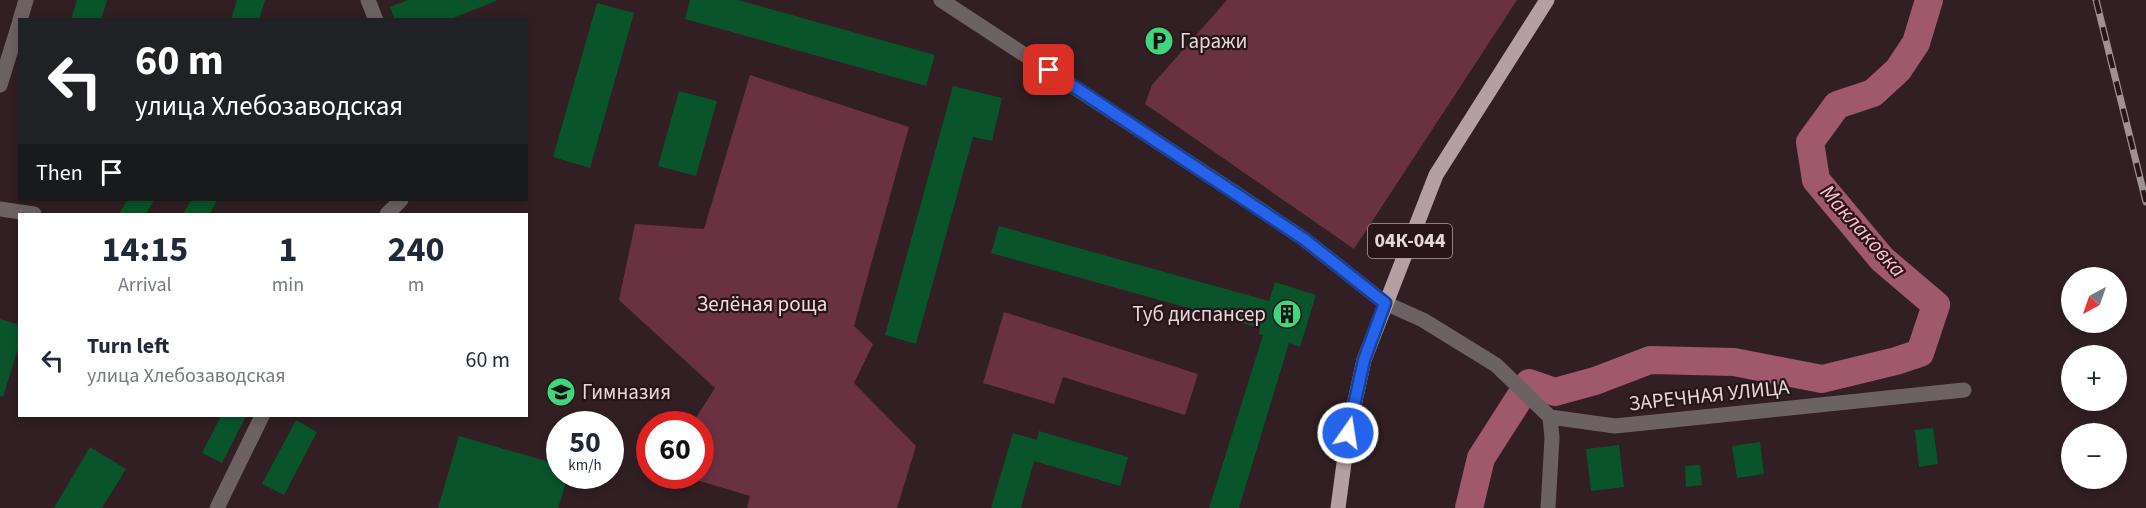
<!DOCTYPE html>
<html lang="en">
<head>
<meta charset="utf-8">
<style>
  :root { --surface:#fff; --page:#f6f6f7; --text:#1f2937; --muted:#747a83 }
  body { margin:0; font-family:"Source Sans 3",sans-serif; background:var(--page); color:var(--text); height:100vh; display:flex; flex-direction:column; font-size:22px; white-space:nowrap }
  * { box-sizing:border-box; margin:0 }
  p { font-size:20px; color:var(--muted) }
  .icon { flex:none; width:33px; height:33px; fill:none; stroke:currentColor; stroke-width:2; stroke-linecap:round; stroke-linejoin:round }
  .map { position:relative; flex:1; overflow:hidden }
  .drawer { position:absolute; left:18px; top:213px; width:510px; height:204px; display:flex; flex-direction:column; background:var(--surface); border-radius:0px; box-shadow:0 3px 9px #0003 }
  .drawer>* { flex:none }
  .guide { position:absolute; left:18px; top:18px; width:510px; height:183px; border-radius:0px; box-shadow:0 3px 9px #0003; background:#202124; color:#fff; overflow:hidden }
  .needle { width:39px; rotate:220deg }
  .controls { position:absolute; left:2061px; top:267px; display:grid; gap:12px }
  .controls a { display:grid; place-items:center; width:66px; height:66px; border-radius:50%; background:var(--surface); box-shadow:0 3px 9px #0003; font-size:30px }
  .speed { position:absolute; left:546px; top:411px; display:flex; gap:12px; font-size:30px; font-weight:700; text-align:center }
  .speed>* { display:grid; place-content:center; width:78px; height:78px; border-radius:50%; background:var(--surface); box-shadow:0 3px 9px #0003; line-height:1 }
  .speed small { font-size:15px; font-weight:400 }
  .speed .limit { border:9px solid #d22; background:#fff; color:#111 }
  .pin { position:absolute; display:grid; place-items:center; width:51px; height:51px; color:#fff; margin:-26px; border-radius:12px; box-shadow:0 3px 9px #0006 }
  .me { position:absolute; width:66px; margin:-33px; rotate:13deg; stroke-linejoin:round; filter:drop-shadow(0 0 4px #0008) }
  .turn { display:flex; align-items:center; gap:21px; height:126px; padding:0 18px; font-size:27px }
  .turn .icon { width:78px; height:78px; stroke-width:2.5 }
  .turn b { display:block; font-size:42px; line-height:51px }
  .then { display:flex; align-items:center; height:57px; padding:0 18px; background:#0003; gap:12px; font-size:22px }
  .eta { display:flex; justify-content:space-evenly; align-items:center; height:102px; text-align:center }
  .eta b { font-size:36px; font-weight:700; line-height:42px }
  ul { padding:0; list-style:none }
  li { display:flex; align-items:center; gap:18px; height:90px; padding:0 18px }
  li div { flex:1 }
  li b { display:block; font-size:22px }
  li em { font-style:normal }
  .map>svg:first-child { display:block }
</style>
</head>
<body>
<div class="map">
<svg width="2146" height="508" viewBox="0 0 2146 508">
  <rect width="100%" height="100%" fill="#311f23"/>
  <path fill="#6a3142" d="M1227,0H1517L1354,249L1145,104L1152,85Z
    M750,75L909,127L854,326L873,344L854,383L916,446L897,508H747L750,496L683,476H700V424H692L715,388L619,300L635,224L704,229Z
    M1004,312L1198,374L1185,415L1063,377L1054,404L983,383Z"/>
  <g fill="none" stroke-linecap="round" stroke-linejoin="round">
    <path stroke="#a0586b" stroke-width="28" d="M1469,508L1481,458L1529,383L1555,392L1595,381L1650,360L1734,362L1822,379L1896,361L1920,353L1936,305L1882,259L1816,180L1810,142L1837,105L1873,93L1898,70L1916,43L1929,0"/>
  </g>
  <path fill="#09542b" d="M77,0H107L101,20H71Z
    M237,0H265L259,20H231Z
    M408,0H496V1L448,20H395L390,7Z
    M690,0H738L935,55L926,86L685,19Z
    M597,3L634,13L590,168L553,157Z
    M953,86L1002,98L992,141L973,137L916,344L885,335Z
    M679,91L717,101L696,176L658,166Z
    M127,200H154L146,214H119Z
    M191,200H217L210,214H183Z
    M999,226L1269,301L1275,282L1316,295L1300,347L1289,343L1239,508H1209L1263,335L1259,334L1260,328L991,253Z
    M0,319L20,325V342L3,397L0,396Z
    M221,416H246L222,463L202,453Z
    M296,420L317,432L284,495L262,484Z
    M1933,428L1938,464L1919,467L1915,430Z
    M1039,431L1128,457L1120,486L1034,461L1021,508H991L1013,433L1037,440Z
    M459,436L560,465V476H568L558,508H438Z
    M1760,442L1764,474L1737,478L1732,446Z
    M1619,445L1624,487L1591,491L1586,449Z
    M90,447L126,469L102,508H54Z
    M1700,465L1702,485L1686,487L1685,466Z"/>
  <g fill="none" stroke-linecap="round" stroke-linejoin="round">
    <path stroke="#6c6264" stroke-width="15" d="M368,0L376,20
      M941,0L1237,194L1304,239L1385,303L1423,320L1496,365L1550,417
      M20,20L26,0
      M0,85L20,21
      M0,209L34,214
      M387,214L401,200
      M1550,417L1615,426L1964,390
      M217,508L262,416
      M1548,508L1552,438L1550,417"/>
    <path stroke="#b4a0a4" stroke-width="15" d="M1338,508L1348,433L1364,360L1436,175L1547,0"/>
    <g stroke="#a09194" stroke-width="7">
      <path id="rail" d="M2096,0L2146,202"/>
    </g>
    <use href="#rail" stroke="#27151a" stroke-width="4.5" stroke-dasharray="14" stroke-linecap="butt"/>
  </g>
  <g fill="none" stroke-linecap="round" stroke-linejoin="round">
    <g stroke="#184099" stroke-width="15">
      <path id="route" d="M1049,70L1304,239L1385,303L1364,360L1348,433"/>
    </g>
    <use href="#route" stroke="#2563eb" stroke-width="10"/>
  </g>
  <defs>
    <g id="parking-disc" transform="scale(1.5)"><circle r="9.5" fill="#3fd77d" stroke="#27151a"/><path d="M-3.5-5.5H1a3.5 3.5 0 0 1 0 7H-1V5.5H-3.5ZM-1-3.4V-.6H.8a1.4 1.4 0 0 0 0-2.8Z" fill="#111"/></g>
    <g id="building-disc" transform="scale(1.5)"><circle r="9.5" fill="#3fd77d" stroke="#27151a"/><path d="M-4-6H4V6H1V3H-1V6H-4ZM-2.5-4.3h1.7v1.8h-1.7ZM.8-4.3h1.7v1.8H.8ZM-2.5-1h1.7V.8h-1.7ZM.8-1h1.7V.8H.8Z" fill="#111"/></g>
    <g id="school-disc" transform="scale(1.5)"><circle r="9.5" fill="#3fd77d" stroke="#27151a"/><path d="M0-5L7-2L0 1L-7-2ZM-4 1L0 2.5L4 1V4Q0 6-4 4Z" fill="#111"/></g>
  </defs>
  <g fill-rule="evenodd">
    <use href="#parking-disc" x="1159" y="41"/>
    <use href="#building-disc" x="1287" y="314"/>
    <use href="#school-disc" x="561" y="392"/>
  </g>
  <g text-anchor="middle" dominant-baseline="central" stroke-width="4.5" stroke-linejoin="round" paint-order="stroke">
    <rect fill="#27151a" stroke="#ac9ea0" stroke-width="1.5" x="1368" y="224" width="84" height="34" rx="4.5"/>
    <g font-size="20" font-weight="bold" fill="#e5d8da">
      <text x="1410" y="241">04К-044</text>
    </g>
    <g font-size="21" fill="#e5d8da" stroke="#27151a" text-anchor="start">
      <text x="1180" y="41">Гаражи</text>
      <text x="1266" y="314" text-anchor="end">Туб диспансер</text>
      <text x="582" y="392">Гимназия</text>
    </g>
    <g font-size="21" fill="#f3dce1" stroke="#27151a">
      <text x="762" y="304">Зелёная роща</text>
    </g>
    <g font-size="21" fill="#e5d8da" stroke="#27151a">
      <text transform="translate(1709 395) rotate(-6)">ЗАРЕЧНАЯ УЛИЦА</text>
    </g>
    <g font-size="22" font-style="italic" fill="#febecd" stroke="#27151a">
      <text transform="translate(1863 231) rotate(48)">Маклаковка</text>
    </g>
  </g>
</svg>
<div class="controls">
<a><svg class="needle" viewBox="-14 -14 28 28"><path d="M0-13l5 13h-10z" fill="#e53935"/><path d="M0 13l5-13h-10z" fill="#747a83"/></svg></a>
<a>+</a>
<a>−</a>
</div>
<div class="speed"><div>50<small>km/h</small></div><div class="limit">60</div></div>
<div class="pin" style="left:1049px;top:70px;background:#d93025"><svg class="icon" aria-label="arrive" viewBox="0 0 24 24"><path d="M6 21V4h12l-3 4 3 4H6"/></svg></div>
<svg class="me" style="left:1348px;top:433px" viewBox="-20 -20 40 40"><circle r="17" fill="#2563eb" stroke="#fff" stroke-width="3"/><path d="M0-11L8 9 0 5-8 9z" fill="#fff"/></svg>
<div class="guide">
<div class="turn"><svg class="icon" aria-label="left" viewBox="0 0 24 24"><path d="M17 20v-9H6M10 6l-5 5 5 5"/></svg><div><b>60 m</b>улица Хлебозаводская</div></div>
<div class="then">Then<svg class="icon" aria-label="arrive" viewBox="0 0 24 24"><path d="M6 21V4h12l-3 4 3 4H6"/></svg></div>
</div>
<section class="drawer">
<div class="eta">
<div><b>14:15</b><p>Arrival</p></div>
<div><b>1</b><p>min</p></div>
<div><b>240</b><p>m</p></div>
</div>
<ul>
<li><svg class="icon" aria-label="left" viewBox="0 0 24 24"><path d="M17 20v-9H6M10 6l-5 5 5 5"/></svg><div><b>Turn left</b><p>улица Хлебозаводская</p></div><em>60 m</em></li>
</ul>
</section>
</div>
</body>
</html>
